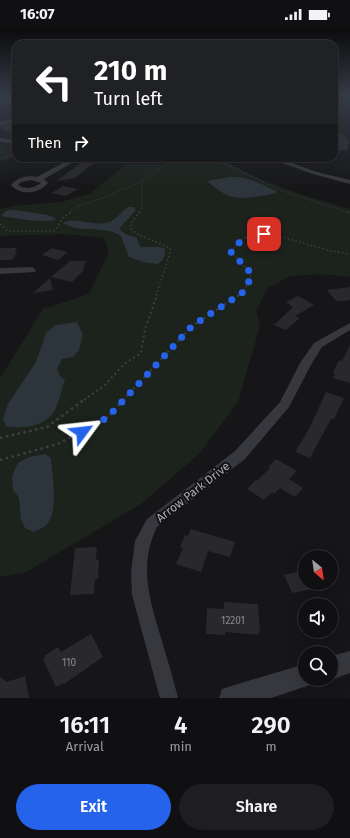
<!DOCTYPE html>
<html lang="en">
<head>
<meta charset="utf-8">
<style>
  :root { --surface:#101012; --page:#1e1e20; --text:#f1f3f6; --muted:#9c9d9f; --line:#303032; --accent:#2563eb }
  body { margin:0; font-family:"Fira Sans",sans-serif; background:var(--page); color:var(--text); height:100vh; display:flex; flex-direction:column; font-size:15px; white-space:nowrap }
  * { box-sizing:border-box; margin:0 }
  p { font-size:13px; color:var(--muted) }
  .icon { flex:none; width:22px; height:22px; fill:none; stroke:currentColor; stroke-width:2; stroke-linecap:round; stroke-linejoin:round }
  .map { position:relative; height:670px; overflow:hidden }
  .panel { display:flex; flex-direction:column; background:var(--surface); flex:1 }
  .panel>* { flex:none }
  .hud { position:absolute; left:12px; top:12px; width:326px; height:122px; border-radius:12px; box-shadow:0 4px 16px #0002,0 0 0 1px var(--line); background:#202124; color:#fff; overflow:hidden }
  .needle { width:26px; rotate:151deg }
  .controls { position:absolute; left:298px; top:522px; display:grid; gap:8px }
  .controls a { display:grid; place-items:center; width:40px; height:40px; border-radius:50%; background:var(--surface); box-shadow:0 4px 16px #0002,0 0 0 1px var(--line); font-size:20px }
  .pin { position:absolute; display:grid; place-items:center; width:34px; height:34px; color:#fff; margin:-17px; border-radius:8px; box-shadow:0 2px 6px #0006 }
  .me { position:absolute; width:44px; margin:-22px; rotate:60deg; stroke-linejoin:round; filter:drop-shadow(0 0 3px #0008) }
  .turn { display:flex; align-items:center; gap:14px; height:84px; padding:0 16px; font-size:18px }
  .turn .icon { width:52px; height:52px; stroke-width:2.5 }
  .turn b { display:block; font-size:28px; line-height:34px }
  .then { display:flex; align-items:center; height:38px; padding:0 16px; background:#0003; gap:8px; font-size:15px }
  .eta { display:flex; justify-content:space-evenly; align-items:center; height:68px; text-align:center }
  .eta b { font-size:24px; font-weight:600; line-height:28px }
  .action { display:flex; gap:8px; margin-top:auto; padding:8px 16px }
  .action a { flex:1; height:46px; border-radius:24px; background:var(--accent); color:#fff; font-size:16px; font-weight:600; line-height:46px; text-align:center }
  .action a+a { background:var(--page); color:var(--text) }
  .status { display:flex; justify-content:space-between; align-items:center; height:28px; padding:0 20px; background:var(--surface); direction:ltr }
  .status svg { height:11px; fill:currentColor }
  .map>svg:first-child { display:block }
</style>
</head>
<body>
<div class="status"><b>16:07</b><svg viewBox="0 0 49 12"><path d="M0 12V9h3v3zM5 12V6h3v6zM10 12V3h3v9zM15 12V0h3v12zM26 1h20v11H26zM47 4h2v5h-2z"/></svg></div>
<div class="map">
<svg width="350" height="670" viewBox="0 0 350 670">
  <rect width="100%" height="100%" fill="#161618"/>
  <path fill="#1c231d" d="M0,116L16,119V125L6,132L0,133Z
    M161,130H217L260,151L300,166L350,181V249L321,246L290,248L268,260L256,283L260,298L238,374L200,425L141,476L26,544L0,549V350L43,281L89,266L109,224L104,210L64,206L0,208V181L13,178L61,174L89,166L127,136H165Z"/>
  <path fill="#2c353c" d="M230,149C247,148 262,156 276,163V165C264,168 239,173 227,167C220,164 213,158 207,153Z
    M128,179H134L136,182L119,201L127,207L136,209L141,219H158L164,220C167,227 163,232 158,236L143,234L129,229L121,208C103,196 80,206 63,195C73,188 93,198 106,195C115,194 120,184 128,179Z
    M14,182L48,187L57,191C41,196 21,190 5,189L2,187L6,183Z
    M77,294L83,306L79,322L73,329L62,331L57,341L60,348L65,352C61,362 59,376 53,385C44,399 21,401 6,398L3,391L8,376L36,334L46,305L56,297Z
    M45,426L51,430C52,448 59,482 47,496C44,500 37,502 33,504L25,500L21,491L19,470L13,462L12,448L18,435L29,429Z"/>
  <path fill="#29292c" d="M12,68L16,69V75L14,77H0V70Z
    M16,93V108L0,100L13,95Z
    M342,106L349,113L347,122L334,123V107Z
    M88,130H90L93,134L96,133L75,150L56,153Z
    M63,158L78,161L66,168L51,165Z
    M0,220H17L15,224H17L12,232H0Z
    M52,220L59,222L68,224L58,232L42,227Z
    M70,233H86L83,243L72,254L51,249Z
    M50,250L53,262L33,265Z
    M350,259V272L344,273H336L327,262Z
    M298,268L314,277L295,288L300,290L286,302L274,297L293,279L286,274Z
    M350,317V355L333,350L335,346L333,345L339,332L342,333Z
    M326,364L344,370L334,391H331L310,430L295,424L310,399Z
    M276,431L297,443L289,451L303,460L295,469L280,460L274,466L272,464L264,472L247,461L256,452L257,453L270,440L268,439Z
    M191,501L235,514L230,529L208,523L201,544L176,536L183,520L180,519L185,507L188,508Z
    M97,519L96,532L99,531L98,551H95L94,566L70,567L75,520Z
    M305,542V555H323V559L292,565L284,547Z
    M224,574L258,576L260,605H258V607L225,604V607L206,606L207,580L222,581L224,580Z
    M91,606L103,629L64,656L63,655L56,659L43,631L45,630L44,628L58,619L61,624Z
    M25,648L29,670H0V649L7,654Z"/>
  <g fill="none" stroke-linecap="round" stroke-linejoin="round">
    <path stroke="#3d3f44" stroke-width="1" stroke-dasharray="1 1.5" stroke-linecap="butt" d="M213,130L282,163L350,185
      M0,131L16,126
      M69,185L78,178L103,170L142,153
      M139,185L142,182V153L162,139"/>
    <path stroke="#3d3f44" stroke-width="1.5" stroke-dasharray="1.5 2.5" stroke-linecap="butt" d="M140,184L131,195V201C143,212 159,212 171,222L156,268
      M347,184L350,185
      M0,196L8,203H53L57,200L62,191L71,184
      M238,268L242,265L251,250L250,244L231,224L238,214L245,210L271,206L331,223L350,226"/>
    <path stroke="#3d3f44" stroke-width="2" stroke-dasharray="2 3" stroke-linecap="butt" d="M84,372L105,357L124,336L141,325L145,301L157,267
      M123,372L192,298L239,267"/>
    <path stroke="#3d3f44" stroke-width="2.5" stroke-dasharray="2.5 3.5" stroke-linecap="butt" d="M0,410L47,399L85,371
      M0,432L58,416L108,389L124,371"/>
    <path fill="#37383d" fill-rule="evenodd" d="M350,69V72L334,76V73Z
      M16,86V91L13,94L0,98V94L9,92Z
      M0,110L16,112V116L0,114Z
      M72,130H80L44,151L48,155C39,166 20,168 11,157C18,149 27,147 37,149ZM31,152L41,155C34,160 26,162 18,157L21,154Z
      M106,130H198L195,132L151,135L109,132Z
      M269,130H278L317,144L350,152V156L313,146Z
      M32,239L36,242L35,244L0,246V240Z
      M350,295V302L322,319L312,335L289,379L245,431L157,499C138,538 150,572 161,610C167,630 173,650 178,670H160L132,567L131,544L135,513L147,491L235,423L280,374L300,335L314,315Z"/>
    <path fill="#37383d" fill-rule="evenodd" d="M350,623V645L331,652L330,651H331V628Z
      M305,636V651H315L313,656L271,670H219L222,661L231,658Z"/>
  </g>
  <linearGradient id="sky" x2="0" y2="1"><stop stop-color="#0c0c0d"/><stop offset="0.42" stop-color="#363c48"/><stop offset="1" stop-color="#363c48" stop-opacity="0"/></linearGradient>
  <rect width="350" height="161" fill="url(#sky)"/>
  <g fill="none" stroke-linecap="round" stroke-linejoin="round">
    <path stroke="#2563eb" stroke-width="7" stroke-dasharray="0 12.6" d="M82,404L108,389L192,298L242,265L251,250L250,244L231,224C242,209 247,210 264,206"/>
  </g>
  <g text-anchor="middle" dominant-baseline="central" stroke-width="4" stroke-linejoin="round" paint-order="stroke">
    <g font-size="10" fill="#888b94">
      <text x="233" y="593">12201</text>
      <text x="69" y="635">110</text>
    </g>
    <g font-size="12" fill="#a8adb8" stroke="#111113">
      <text transform="translate(193 464) rotate(-38)">Arrow Park Drive</text>
    </g>
  </g>
</svg>
<div class="controls">
<a><svg class="needle" viewBox="-14 -14 28 28"><path d="M0-13l5 13h-10z" fill="#e53935"/><path d="M0 13l5-13h-10z" fill="#9c9d9f"/></svg></a>
<a><svg class="icon" aria-label="sound" viewBox="0 0 24 24"><path d="M4 9h4l5-4v14l-5-4H4zM17 9q2 3 0 6"/></svg></a>
<a><svg class="icon" aria-label="search" viewBox="0 0 24 24"><circle cx="10" cy="10" r="6"/><path d="M15 15l6 6"/></svg></a>
</div>
<div class="pin" style="left:264px;top:206px;background:#d93025"><svg class="icon" aria-label="arrive" viewBox="0 0 24 24"><path d="M6 21V4h12l-3 4 3 4H6"/></svg></div>
<svg class="me" style="left:82px;top:404px" viewBox="-20 -20 40 40"><path d="M0-17L14 15 0 8-14 15z" fill="#2563eb" stroke="#fff" stroke-width="4"/></svg>
<div class="hud">
<div class="turn"><svg class="icon" aria-label="left" viewBox="0 0 24 24"><path d="M17 20v-9H6M10 6l-5 5 5 5"/></svg><div><b>210 m</b>Turn left</div></div>
<div class="then">Then<svg class="icon" aria-label="right" viewBox="0 0 24 24"><path d="M7 20v-9h11M14 6l5 5-5 5"/></svg></div>
</div>
</div>
<section class="panel">
<div class="eta">
<div><b>16:11</b><p>Arrival</p></div>
<div><b>4</b><p>min</p></div>
<div><b>290</b><p>m</p></div>
</div>
<div class="action"><a>Exit</a><a>Share</a></div>
</section>
</body>
</html>
